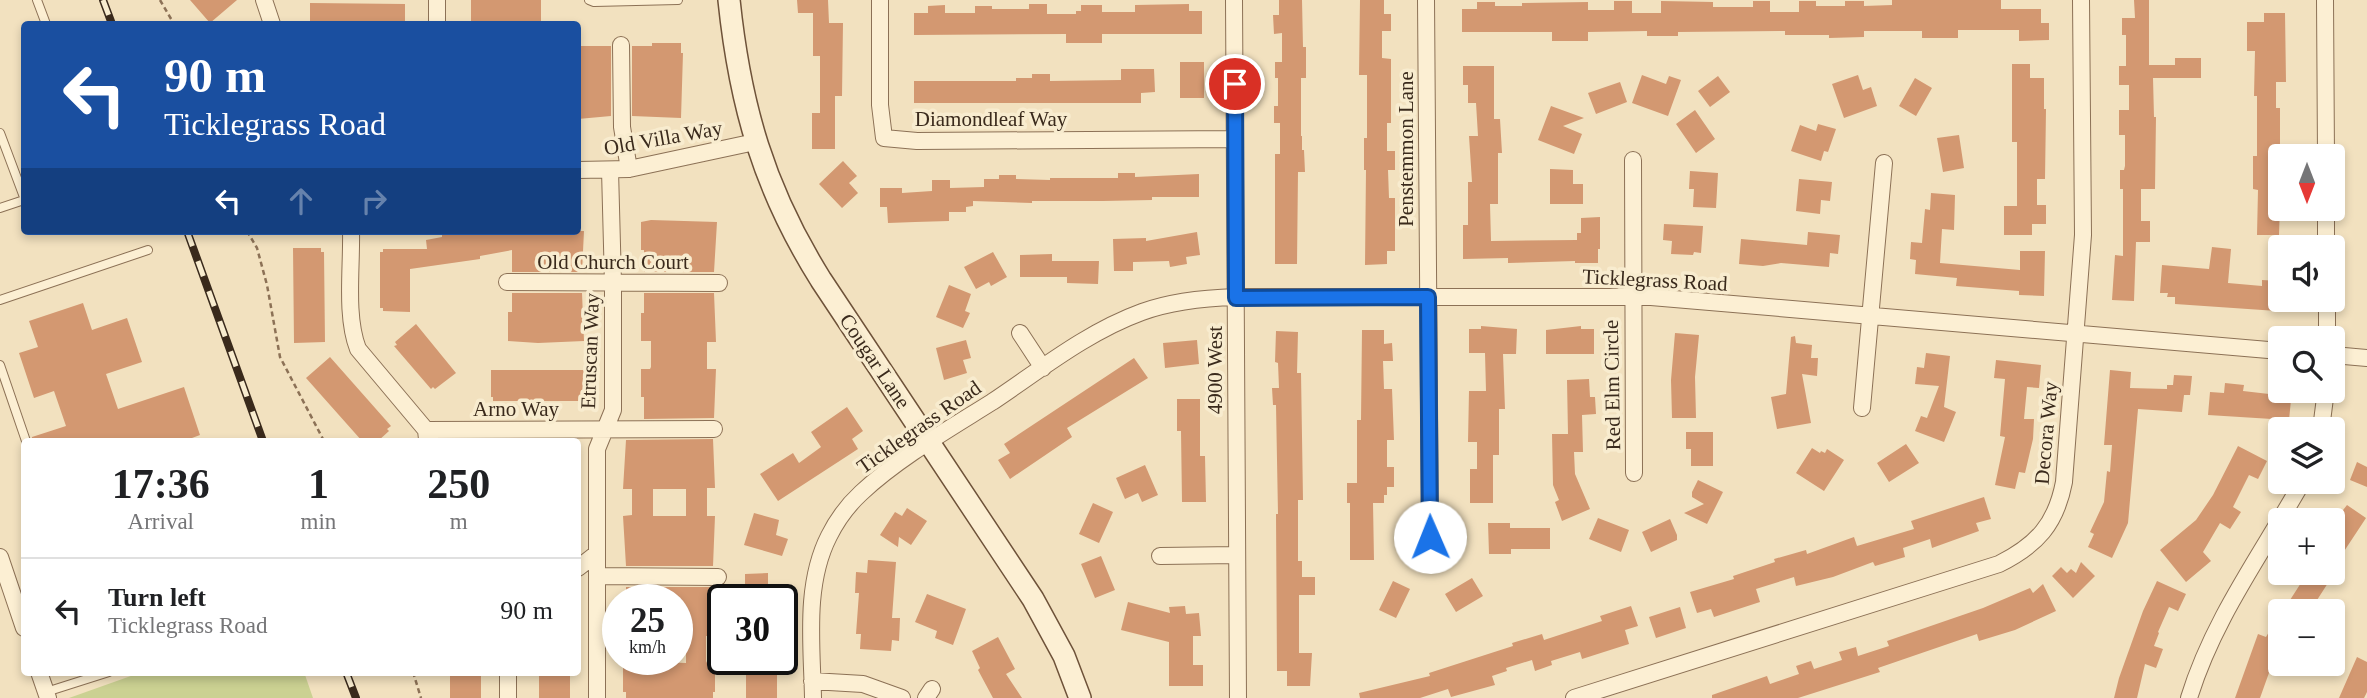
<!DOCTYPE html>
<html lang="en">
<head>
<meta charset="utf-8">
<style>
  :root { --surface:#fff; --page:#f2f2f2; --text:#202124; --muted:#757577; --line:#e0e0e0 }
  body { margin:0; font-family:Georgia,serif; background:var(--page); color:var(--text); height:100vh; display:flex; flex-direction:column; font-size:26px; white-space:nowrap }
  * { box-sizing:border-box; margin:0 }
  p { font-size:23px; color:var(--muted) }
  .icon { flex:none; width:38px; height:38px; fill:none; stroke:currentColor; stroke-width:2; stroke-linecap:round; stroke-linejoin:round }
  .map { position:relative; flex:1; overflow:hidden }
  .panel { position:absolute; left:21px; top:438px; width:560px; height:238px; display:flex; flex-direction:column; background:var(--surface); border-radius:7px; box-shadow:0 4px 10px #0003 }
  .panel>* { flex:none }
  .banner { position:absolute; left:21px; top:21px; width:560px; height:214px; border-radius:7px; box-shadow:0 4px 10px #0003; background:#1a4fa0; color:#fff; overflow:hidden }
  .needle { width:46px; rotate:180deg }
  .fabs { position:absolute; left:2268px; top:144px; display:grid; gap:14px }
  .fabs a { display:grid; place-items:center; width:77px; height:77px; border-radius:7px; background:var(--surface); box-shadow:0 4px 10px #0003; font-size:35px }
  .speed { position:absolute; left:602px; top:584px; display:flex; gap:14px; font-size:35px; font-weight:700; text-align:center }
  .speed>* { display:grid; place-content:center; width:91px; height:91px; border-radius:50%; background:var(--surface); box-shadow:0 4px 10px #0003; line-height:1 }
  .speed small { font-size:18px; font-weight:400 }
  .speed .limit { border:4px solid #111; border-radius:10px; background:#fff; color:#111 }
  .pin { position:absolute; display:grid; place-items:center; width:60px; height:60px; color:#fff; margin:-30px; border:4px solid #fff; border-radius:50%; box-shadow:0 2px 7px #0007 }
  .me { position:absolute; width:77px; margin:-38px; rotate:359deg; stroke-linejoin:round; filter:drop-shadow(0 0 5px #0008) }
  .turn { display:flex; align-items:center; gap:24px; height:147px; padding:0 28px; font-size:32px }
  .turn .icon { width:91px; height:91px; stroke-width:2.5 }
  .turn b { display:block; font-size:49px; line-height:60px }
  .lanes { display:flex; align-items:center; height:66px; padding:0 28px; background:#0003; justify-content:center; gap:35px; direction:ltr }
  .lanes .off { opacity:.35 }
  .eta { display:flex; justify-content:space-evenly; align-items:center; height:119px; text-align:center }
  .eta b { font-size:42px; font-weight:600; line-height:49px }
  ul { padding:0; list-style:none }
  li { display:flex; align-items:center; gap:21px; height:105px; padding:0 28px; border-top:2px solid var(--line) }
  li div { flex:1 }
  li b { display:block; font-size:26px }
  li em { font-style:normal }
  .map>svg:first-child { display:block }
</style>
</head>
<body>
<div class="map">
<svg width="2367" height="698" viewBox="0 0 2367 698">
  <rect width="100%" height="100%" fill="#f2e1bf"/>
  <path fill="#cbd192" d="M142,672H304L313,698H69Z"/>
  <path fill="#d39871" fill-rule="evenodd" d="M190,0H237L210,23Z
    M471,0H541V24H471Z
    M797,0H828L829,23H843L842,96H835V149H812V113H820V56H813V13H798Z
    M1279,0H1302L1303,47H1306V78H1301V136H1302V150H1304L1305,172H1298L1297,264H1275V154H1280V123H1274V106H1278V78H1275V62H1282V33L1274,34L1273,15H1279Z
    M1360,0H1384V14H1391V31H1382V58L1391,59V123H1387V151H1395V170H1388L1389,198H1395V251H1387V264L1365,265L1366,170H1364V138H1367V75H1359Z
    M1892,0H2001V9H2041V23H2049V40L2019,41V30H1958V38H1922V31H1864V37L1829,38V35H1785V31L1678,32V36H1647V31L1588,32V41H1552V32H1462V9H1477V2H1495V6H1522V3L1588,2V10H1614V1H1632V13H1661V1L1713,2V7H1753V1H1770V12H1799V1H1816V6H1845V1H1864V6L1892,5Z
    M2134,0H2149V65H2175V58H2201V78H2153L2154,117H2156L2155,189H2141V221H2150V242H2136L2134,301L2112,300L2115,255L2123,256V189H2120V170H2124L2125,166V135H2119V110H2129V85H2119V66H2126V35H2122V18H2135Z
    M310,3L405,4V24H310Z
    M1029,4H1047V14H1076V11H1081V5H1102V12H1135V5L1189,4V11H1202V34H1102V43H1066V34L914,35V13H928V6L945,5V13H975V6H992V9H1029Z
    M2264,13H2285L2286,82H2276V108H2280V176H2275V204H2280L2279,235H2257L2258,190L2253,189V156H2257V96H2254L2255,51H2247V22H2264Z
    M652,43H681V53H683L681,118L632,116V46H652Z
    M578,46H611V116L578,119Z
    M1180,62H1204V98H1180Z
    M2012,64H2030V78H2044V109H2046L2045,179H2037V205H2046V224H2032V235H2004V206H2017V142H2012Z
    M1463,66H1494V119H1500L1502,153H1498V204H1490L1491,241L1577,240V233H1581V218L1600,217V249H1598V263H1575V261L1508,263V258L1463,259V225H1468V182H1472L1469,136H1478L1476,103H1468V85H1463Z
    M1121,69H1154L1155,92L1141,93V103H914V81H1016V78H1032V74H1050V81L1121,80Z
    M1642,75L1666,84L1669,76L1681,80L1668,116L1632,103Z
    M1858,75L1863,90L1871,87L1877,106L1844,118L1832,84Z
    M1718,76L1730,92L1710,107L1698,91Z
    M1915,78L1932,88L1916,116L1899,106Z
    M1620,82L1627,102L1596,114L1588,93Z
    M1551,106L1584,118L1563,126L1582,134L1574,154L1538,140Z
    M1695,110L1715,139L1696,153L1676,124Z
    M1818,124L1836,129L1828,152L1824,151L1821,161L1791,151L1800,125L1816,131Z
    M1959,135L1964,168L1943,172L1937,138Z
    M843,161L857,176L849,183L858,193L842,208L819,184Z
    M1550,169L1573,170V184H1583V204H1550Z
    M1690,171L1718,173L1716,208L1693,207L1694,189H1689Z
    M1118,173H1135V177L1199,174V197H1152V200L1103,201H1032V203L973,201V206L966,207V212H949V221L915,222L888,223L887,207H880V188H902V193L932,191V180H950V188L984,187V179H999V175H1016V179L1050,180V178H1118Z
    M1799,179L1832,182L1830,201L1821,200L1820,214L1796,211Z
    M1931,193L1955,195L1954,230L1942,229L1940,263L2020,270V251H2045L2044,296L2019,295V291L1956,286L1957,278L1915,274L1916,260L1910,259L1911,242L1922,243L1925,209L1930,210Z
    M651,220L717,222L714,272H644V250H641V222Z
    M1664,224L1703,226L1701,253L1694,252L1693,255L1671,254L1672,241L1663,240Z
    M456,231H584L582,272H512V250L480,256V259L410,269V312L383,311V308H380V252H383V249H427L426,240L442,237V234Z
    M1197,232L1200,255L1186,257L1187,264L1170,267L1169,261L1133,262V271H1114L1113,239L1146,238V241Z
    M1808,232L1840,235L1838,254L1830,253L1829,267L1781,263L1763,266L1739,264L1741,239L1807,245Z
    M2212,247L2231,249L2228,283L2262,286V280L2280,281V303H2278L2277,311L2175,304V297H2167L2168,293H2160L2162,265L2209,269Z
    M293,248H321V252H324L325,342L294,343Z
    M993,252L1007,277L991,286L989,282L976,289L964,267Z
    M1052,254V261H1099L1098,284L1067,283V277H1020V255Z
    M949,285L971,294L965,311L970,313L963,328L936,317Z
    M512,293H582L584,341L538,343L508,341V312H512Z
    M644,293H714L716,342H707V369H716L714,418L644,419V397H641V369H650L651,367V341H641V313H644Z
    M83,303L92,330L127,318L142,362L106,374L118,409L184,387L200,435L184,441H32V437L66,426L54,391L34,398L19,353L38,347L29,321Z
    M416,324L456,373L435,389L433,387L431,389L394,346L397,345L395,342Z
    M1481,326L1517,329L1516,354H1503L1505,409H1499V455H1493V503H1470V469H1477V442H1468L1469,391H1486L1485,353H1469V329H1481Z
    M1581,326V329H1594V354H1546V330Z
    M1362,330H1384V344L1392,343L1393,361H1383L1384,389H1392L1394,440H1387V467H1394V487H1387V495H1384V503H1373L1374,560H1350V503H1347V483H1357V420H1361Z
    M1276,331L1298,332L1297,373H1301L1303,500H1298V561H1302V577H1315V595H1299V653H1312L1310,686H1287V671H1277L1276,514H1278L1276,405H1273L1272,388H1279L1278,363L1275,362Z
    M1675,333L1699,335L1695,377L1696,418H1672L1671,380Z
    M1795,336L1796,343L1812,345L1811,358H1818L1817,376L1802,374L1811,423L1777,429L1771,397L1786,394L1791,337Z
    M966,340L971,358L963,360L967,373L944,380L936,348Z
    M1197,340L1199,364L1165,368L1163,343Z
    M1926,353L1950,356L1944,407L1956,412L1944,442L1915,431L1921,416L1927,418L1939,386L1915,384L1917,367L1924,368Z
    M330,357L391,426L387,429L389,431L378,441H362L306,378Z
    M1134,358L1148,378L1067,428L1072,437L1010,479L998,460L1010,453L1004,444Z
    M1996,360L2041,365L2039,388L2027,387L2024,419H2034L2033,439L2025,473L2019,472L2015,489L1995,485L2005,437L2000,436L2005,379L1994,378Z
    M491,370H586V398H582V401H493V397H491Z
    M2110,370L2131,372L2130,388L2167,389V385H2173L2174,375L2192,376L2190,395H2184L2182,412L2138,409L2128,523L2112,558L2088,547L2094,534L2090,532L2104,502L2107,471L2110,472L2112,445H2104Z
    M1589,379L1590,397H1595L1596,414L1582,415L1583,452H1574L1575,474L1590,509L1562,521L1555,502L1559,500L1553,485L1552,434H1568L1567,380Z
    M2225,383L2244,385L2243,391L2269,394L2273,393V390H2292L2289,420L2208,415L2210,392L2224,393Z
    M1177,399H1200V456H1205L1206,502H1182L1181,431H1177Z
    M847,407L863,431L852,439L858,449L778,501L760,474L793,453L799,463L821,447L811,432Z
    M1686,432H1713V466H1691V449H1686Z
    M713,439L715,488H707V516H715L713,566H626L623,516L632,515V489H623L626,440ZM653,489H686V516H653Z
    M1906,444L1919,463L1889,482L1877,463Z
    M2238,446L2267,461L2258,479L2249,475L2233,507L2241,512L2230,529L2220,523L2203,552L2211,561L2186,582L2160,550L2196,520L2213,495Z
    M1812,448L1820,453L1821,451L1825,453L1827,449L1844,460L1824,491L1796,473Z
    M2357,462L2367,467V487L2350,480Z
    M1145,465L1158,495L1142,502L1138,493L1125,499L1116,478Z
    M1698,480L1723,492L1707,524L1684,513L1704,504L1692,497V492Z
    M1984,497L1991,519L1976,523L1979,531L1932,548L1930,539L1903,548L1905,557L1875,566L1873,562L1833,577L1796,586L1794,577L1756,589L1760,602L1714,617L1711,609L1697,613L1690,592L1734,579L1733,576L1775,562L1774,559L1806,550L1807,554L1854,537L1857,546L1914,529L1911,521Z
    M1093,503L1113,512L1099,543L1079,534Z
    M2347,505L2366,518L2333,568V523Z
    M907,508L927,521L911,545L899,537L898,547L880,535L895,512L902,516Z
    M754,513L779,520L776,535L788,539L782,556L744,545Z
    M1598,518L1629,530L1621,552L1589,539Z
    M1670,519L1677,535V540L1651,552L1642,532Z
    M1488,523H1510V528H1550V549H1511V554H1489Z
    M1101,556L1115,590L1095,598L1081,564Z
    M868,560L896,562L892,618H900L899,641L892,640L891,651L860,649L861,634H856L859,593H855L856,572L867,573Z
    M2081,562L2095,576L2073,598L2052,576L2061,567L2067,573L2071,569L2076,573Z
    M2308,572H2335L2310,611H2283Z
    M768,573V584H776V600H745V574Z
    M1472,578L1483,596L1456,612L1445,594Z
    M1393,581L1410,589L1396,618L1379,610Z
    M2157,581L2186,594L2178,611L2169,607L2158,632L2159,633L2154,646L2163,649L2156,668L2145,664L2137,698H2114L2119,678L2143,611Z
    M2043,584L2056,611L2015,630L1979,641L1977,634L1878,668L1880,672L1798,698H1712V695L1767,676L1770,684L1799,674L1796,666L1811,661L1814,669L1842,660L1839,652L1856,647L1858,656L1889,646L1887,641L1983,608L2030,588L2033,593Z
    M626,587H713L715,636H706V661L707,663H715V692H713V698H626V692H623V663H632V661L686,663V636H677L678,600H626Z
    M927,594L966,609L953,645L935,638L937,631L915,622Z
    M1128,602L1170,613L1169,607L1185,606L1186,614L1199,613L1201,636H1193V665H1203V686H1169V642L1121,630Z
    M1631,606L1638,626L1625,630L1629,644L1582,659L1580,652L1551,661L1552,665L1535,671L1532,660L1506,668L1507,671L1492,676L1495,685L1451,697L1448,689L1420,698H1360L1359,693L1430,676L1429,673L1513,646L1512,643L1542,634L1544,640L1602,621L1600,616Z
    M1680,607L1686,628L1656,638L1649,617Z
    M2280,613V642L2260,698H2235L2258,634L2266,637Z
    M998,637L1015,669L1006,674L1022,698H993L978,670L980,668L972,651Z
    M2357,657L2367,662V692L2364,698H2339Z
    M746,660H777V698H746Z
    M450,672H478V676H481V698H450Z
    M539,672H570V698H539Z"/>
  <g fill="none" stroke-linecap="round" stroke-linejoin="round">
    <g stroke="#8c7156" stroke-width="10">
      <path id="lane" d="M37,0L46,24
        M589,0L594,2L678,0
        M0,133L24,197
        M0,208L24,200
        M0,300L148,250
        M0,365L26,441
        M46,692L109,672"/>
    </g>
    <g stroke="#8c7156" stroke-width="18">
      <path id="street" d="M264,0L272,24
        M437,0V24
        M880,0V105L884,138L917,141L1235,139
        M1234,0L1238,698
        M1426,0L1430,537
        M2325,0L2326,156
        M621,45L622,127L629,169
        M1633,160L1634,473
        M578,170L629,169L755,142
        M2326,208V247
        M351,231C352,267 345,316 358,349L426,430L427,439
        M507,282L719,283
        M2327,299V338
        M1020,333L1043,368
        M2333,355L2367,358
        M1862,408L1884,163
        M2321,429L2326,390
        M426,430L714,429
        M2280,520L2303,481
        M1160,556L1237,555
        M0,557L24,628
        M578,568L596,554
        M597,576L718,577
        M39,672L48,698
        M508,672V698
        M812,681L863,684L902,698
        M597,698V449L613,410V283L610,170
        M813,698C812,645 804,585 829,536C837,520 848,505 861,493C897,459 949,429 992,402C1040,370 1087,332 1142,312C1172,301 1204,298 1236,297H1651L2280,351
        M926,698L932,689
        M1574,698L1999,564C2037,545 2056,524 2064,482L2083,235L2081,0
        M2189,698C2209,633 2245,578 2280,520"/>
    </g>
    <g stroke="#6e5239" stroke-width="24">
      <path id="secondary" d="M729,0C740,106 764,189 821,280L1033,599L1064,656L1080,698"/>
    </g>
    <path stroke="#8c7156" stroke-width="2.5" stroke-dasharray="5 3.5" stroke-linecap="butt" d="M160,0L174,24
      M247,231L257,248L267,285L280,357L324,441
      M413,672L421,698"/>
    <use href="#lane" stroke="#fcefd3" stroke-width="8"/>
    <use href="#street" stroke="#fcefd3" stroke-width="16"/>
    <use href="#secondary" stroke="#fcefd3" stroke-width="21"/>
    <g stroke="#3a2a1c" stroke-width="8">
      <path id="rail" d="M103,0L112,24
        M187,231L263,441
        M346,672L356,698"/>
    </g>
    <use href="#rail" stroke="#f8eccf" stroke-width="5" stroke-dasharray="16" stroke-linecap="butt"/>
  </g>
  <g fill="none" stroke-linecap="round" stroke-linejoin="round">
    <g stroke="#114b97" stroke-width="18">
      <path id="route" d="M1235,84L1236,298L1428,297L1430,537"/>
    </g>
    <use href="#route" stroke="#1a73e8" stroke-width="12"/>
  </g>
  <g text-anchor="middle" dominant-baseline="central" stroke-width="7" stroke-linejoin="round" paint-order="stroke">
    <g font-size="21" fill="#3a2a1c" stroke="#f8eccf">
      <text x="991" y="119">Diamondleaf Way</text>
      <text transform="translate(663 138) rotate(-10)">Old Villa Way</text>
      <text transform="translate(1406 149) rotate(-90)">Penstemmon Lane</text>
      <text x="613" y="262">Old Church Court</text>
      <text transform="translate(1655 280) rotate(3)">Ticklegrass Road</text>
      <text transform="translate(590 351) rotate(-88)">Etruscan Way</text>
      <text transform="translate(875 361) rotate(56)">Cougar Lane</text>
      <text transform="translate(1215 370) rotate(-90)">4900 West</text>
      <text transform="translate(1612 385) rotate(-91)">Red Elm Circle</text>
      <text x="516" y="409">Arno Way</text>
      <text transform="translate(919 427) rotate(-35)">Ticklegrass Road</text>
      <text transform="translate(2046 433) rotate(-85)">Decora Way</text>
    </g>
  </g>
</svg>
<div class="fabs">
<a><svg class="needle" viewBox="-14 -14 28 28"><path d="M0-13l5 13h-10z" fill="#e53935"/><path d="M0 13l5-13h-10z" fill="#757577"/></svg></a>
<a><svg class="icon" aria-label="sound" viewBox="0 0 24 24"><path d="M4 9h4l5-4v14l-5-4H4zM17 9q2 3 0 6"/></svg></a>
<a><svg class="icon" aria-label="search" viewBox="0 0 24 24"><circle cx="10" cy="10" r="6"/><path d="M15 15l6 6"/></svg></a>
<a><svg class="icon" aria-label="layers" viewBox="0 0 24 24"><path d="M12 4l9 5-9 5-9-5zM3 14l9 5 9-5"/></svg></a>
<a>+</a>
<a>−</a>
</div>
<div class="speed"><div>25<small>km/h</small></div><div class="limit">30</div></div>
<div class="pin" style="left:1235px;top:84px;background:#d93025"><svg class="icon" aria-label="arrive" viewBox="0 0 24 24"><path d="M6 21V4h12l-3 4 3 4H6"/></svg></div>
<svg class="me" style="left:1430px;top:537px" viewBox="-20 -20 40 40"><circle r="19" fill="#fff"/><path d="M0-13L10 11 0 6-10 11z" fill="#1a73e8"/></svg>
<div class="banner">
<div class="turn"><svg class="icon" aria-label="left" viewBox="0 0 24 24"><path d="M17 20v-9H6M10 6l-5 5 5 5"/></svg><div><b>90 m</b>Ticklegrass Road</div></div>
<div class="lanes"><svg class="icon" aria-label="left" viewBox="0 0 24 24"><path d="M17 20v-9H6M10 6l-5 5 5 5"/></svg><svg class="icon off" aria-label="ahead" viewBox="0 0 24 24"><path d="M12 20V5M6 11l6-6 6 6"/></svg><svg class="icon off" aria-label="right" viewBox="0 0 24 24"><path d="M7 20v-9h11M14 6l5 5-5 5"/></svg></div>
</div>
<section class="panel">
<div class="eta">
<div><b>17:36</b><p>Arrival</p></div>
<div><b>1</b><p>min</p></div>
<div><b>250</b><p>m</p></div>
</div>
<ul>
<li><svg class="icon" aria-label="left" viewBox="0 0 24 24"><path d="M17 20v-9H6M10 6l-5 5 5 5"/></svg><div><b>Turn left</b><p>Ticklegrass Road</p></div><em>90 m</em></li>
</ul>
</section>
</div>
</body>
</html>
